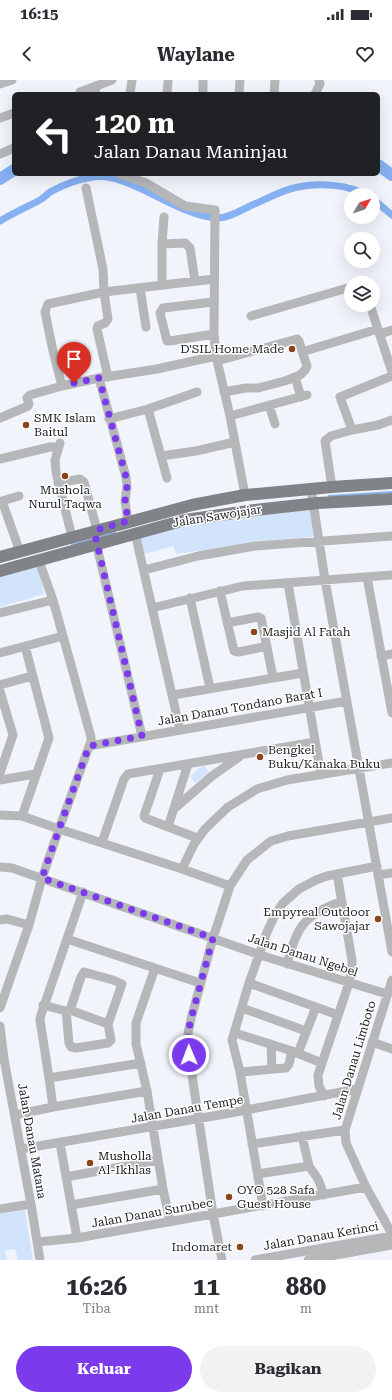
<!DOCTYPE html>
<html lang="id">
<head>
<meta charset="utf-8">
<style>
  :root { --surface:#fff; --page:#f2f2f3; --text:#2b2b33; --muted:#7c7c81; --accent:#7c3aed }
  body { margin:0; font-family:"Roboto Serif",serif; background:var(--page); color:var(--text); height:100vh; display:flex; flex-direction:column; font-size:15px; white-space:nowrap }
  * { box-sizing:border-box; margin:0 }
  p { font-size:13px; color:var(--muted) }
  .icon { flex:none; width:22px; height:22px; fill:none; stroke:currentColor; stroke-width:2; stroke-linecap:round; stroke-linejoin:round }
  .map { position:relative; height:1180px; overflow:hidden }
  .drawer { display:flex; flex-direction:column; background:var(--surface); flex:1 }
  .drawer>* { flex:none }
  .banner { position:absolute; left:12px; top:12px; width:368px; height:84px; border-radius:6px; box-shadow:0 4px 16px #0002; background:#202124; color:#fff; overflow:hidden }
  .needle { width:26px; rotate:51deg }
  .fabs { position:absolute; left:344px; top:108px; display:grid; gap:8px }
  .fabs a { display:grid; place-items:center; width:36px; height:36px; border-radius:50%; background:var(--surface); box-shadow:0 4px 16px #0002; font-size:20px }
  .pin { position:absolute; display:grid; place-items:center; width:34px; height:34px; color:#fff; margin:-41px -17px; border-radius:50% 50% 50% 0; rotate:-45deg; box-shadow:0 0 4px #0007 }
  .pin .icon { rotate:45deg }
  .me { position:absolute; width:44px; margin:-22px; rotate:359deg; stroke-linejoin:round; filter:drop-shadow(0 0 3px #0008) }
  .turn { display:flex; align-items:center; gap:14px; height:84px; padding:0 16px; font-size:18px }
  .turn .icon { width:52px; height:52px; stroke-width:2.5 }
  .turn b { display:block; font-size:28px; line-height:34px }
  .eta { display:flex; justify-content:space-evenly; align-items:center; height:68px; text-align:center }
  .eta b { font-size:24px; font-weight:700; line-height:28px }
  .primary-button { display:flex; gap:8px; margin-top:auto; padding:8px 16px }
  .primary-button a { flex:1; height:46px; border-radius:24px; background:var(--accent); color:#fff; font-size:16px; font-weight:700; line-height:46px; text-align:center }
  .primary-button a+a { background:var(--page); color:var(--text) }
  .status { display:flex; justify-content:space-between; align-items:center; height:28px; padding:0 20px; background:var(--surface); direction:ltr }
  .status svg { height:11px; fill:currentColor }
  header { display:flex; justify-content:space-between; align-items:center; height:52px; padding:0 16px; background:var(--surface); font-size:18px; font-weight:700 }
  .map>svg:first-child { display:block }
</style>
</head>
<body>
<div class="status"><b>16:15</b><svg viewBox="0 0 49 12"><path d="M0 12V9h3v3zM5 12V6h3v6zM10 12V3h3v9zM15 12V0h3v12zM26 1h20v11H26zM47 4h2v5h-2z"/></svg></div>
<header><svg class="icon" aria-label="back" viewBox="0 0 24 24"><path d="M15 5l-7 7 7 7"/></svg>Waylane<svg class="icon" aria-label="heart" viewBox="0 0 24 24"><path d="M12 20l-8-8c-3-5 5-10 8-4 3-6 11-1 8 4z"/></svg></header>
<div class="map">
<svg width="392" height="1180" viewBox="0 0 392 1180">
  <rect width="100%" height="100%" fill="#f1f5fb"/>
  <path fill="#d2e3fc" d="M310,428L314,456L312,457L255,461L212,469L176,474L173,466L144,474L139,455L176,445Z
    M38,486L44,514L0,527V495Z
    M204,685L209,692L195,703L190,696Z
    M25,1130L33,1180H18L15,1169L5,1170L7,1180H0V1134Z"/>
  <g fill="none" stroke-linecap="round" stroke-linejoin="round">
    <path stroke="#87b1f3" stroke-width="2" d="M329,416L392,412
      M97,458L115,453
      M72,465L93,459"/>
    <path stroke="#87b1f3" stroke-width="7" d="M373,119L392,135
      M0,141C13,133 27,127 40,120C45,117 48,113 52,111C65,104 79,99 93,97C130,92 175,135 216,138C227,139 240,131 250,126C265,120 281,110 298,107C318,103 348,104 366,115"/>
    <path stroke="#87b1f3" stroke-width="12" d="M378,85L392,95
      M0,99L14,90"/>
    <path stroke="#b5b7b9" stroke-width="9" d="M203,0V14
      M0,4L12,0
      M80,12L96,6
      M95,14L96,6L112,0
      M130,14L132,0
      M167,14L168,2
      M239,14L240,0
      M274,14L275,0
      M315,14L320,4L319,0
      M0,38L14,33
      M0,74L14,68
      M120,94L146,103L185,126L215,130L214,254L216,276L230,336L245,415
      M86,108L103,189L104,212L108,239L105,243L98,246L97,249L108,297
      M162,164L185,163L190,168L195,201
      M162,205V164L164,137
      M140,208L146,247
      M213,222L163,228L160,233L167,261H170L214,254
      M370,225L392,292
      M251,236L351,207
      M380,254L392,250
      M217,281L297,259L299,261L302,271H305L378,249
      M392,296L340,317L352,350L378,345L392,340
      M295,297L301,317
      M99,298L126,397L127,407L125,421L128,441
      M62,306L53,271L45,232L48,224L104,212L214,199
      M224,312L246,308H258L285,301L300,295L305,290L307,286L302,271
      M269,325L275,344
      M148,329L167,398
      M230,336L307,315
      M0,338L28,326L29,324L27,318L30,315L62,306L99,298L157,289L216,276
      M109,339L148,329L197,312
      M60,363L55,380L56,392L72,457
      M161,376L196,371L235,362
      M0,379L50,367H59
      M58,403L80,399L84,402L97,450L95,455L98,471L142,656
      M332,407L325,361L331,356L352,350
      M311,409L325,500L392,872
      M19,416L2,421L20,472
      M135,453L180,650
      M144,490L198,476L255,466L392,456
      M367,497L392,633
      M288,503L321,695
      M220,511L234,571L239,572L267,566
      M190,518L210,608
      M152,528L243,506L392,495
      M0,533L53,520
      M227,543L258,537L261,538L273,597
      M0,573L63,556
      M381,576L392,574
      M0,605L32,596
      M0,611L13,655L0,693
      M173,615L303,593
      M89,666L347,621
      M160,689L144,736L145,738L197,758
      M0,700L35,694
      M175,728L212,696L239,677
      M0,735L22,736L59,749L182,789L230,806
      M22,736L49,658L25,566
      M168,747L188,684
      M102,762L124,699L128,694L315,662
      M0,787L12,788L260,875L387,914
      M182,789L194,764L205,749L228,727L257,709L287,700L392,683
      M378,795L392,793
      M0,840L7,839L29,845
      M67,859L200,903
      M287,884C298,845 303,836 342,821
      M155,888L136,943V964L147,1011L163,1109L170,1142
      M392,900L345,1050L346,1063L366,1107L392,1154
      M249,903L338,935
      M43,925L66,931L70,930L108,944
      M0,928L29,845L42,798L59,749L91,661V657L53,520L39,481
      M242,928L306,951
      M66,931L69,963L71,967L76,968L108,963L111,960L108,944L122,904L113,900L84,892L81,897L70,930
      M0,946L4,979L31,1124L40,1180
      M235,953L292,971L322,983
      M372,962L392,969
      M271,964L272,989
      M298,973L316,927
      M240,992L286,988L289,984L292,971
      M49,998L40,940L41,935L83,812
      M324,1016L319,1006L318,995L349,903L352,890V880L337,794
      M53,1027L147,1011
      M15,1035L53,1027L49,998L141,983
      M302,1056L309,1086L318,1099L324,1115
      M60,1063L77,1158
      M252,1064L345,1050
      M21,1069L225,1034L357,1009
      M258,1094L309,1086
      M66,1097L158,1080
      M71,1125L163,1109
      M263,1126L240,992L232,960L249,903L267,852L274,837L283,823L299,809L316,800L327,796L377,786
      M0,1129L31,1124
      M37,1162L77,1158L366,1107
      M222,1180L213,1134L189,975L188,953L191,939L213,858L230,806L247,780L271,761L288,756L392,738
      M255,1180L392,1156
      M308,1180L392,1165"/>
    <path stroke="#808388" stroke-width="12" d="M0,477L192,425L245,415L332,407L392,403
      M0,491L185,440L255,430L318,423L392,419"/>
  </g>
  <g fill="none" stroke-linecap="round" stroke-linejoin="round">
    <path stroke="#7c3aed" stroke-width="7" stroke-dasharray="0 12.6" d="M74,303L99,298L126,397L127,407L125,421L128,441L97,450L95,455L142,656L89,666L59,749L42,798L213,858L191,939L188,953L189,975"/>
  </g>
  <g fill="#8a451a" stroke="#fff" stroke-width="1.5">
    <circle cx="292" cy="269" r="4"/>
    <circle cx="26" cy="345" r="4"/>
    <circle cx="65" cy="396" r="4"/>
    <circle cx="254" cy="552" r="4"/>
    <circle cx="260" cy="677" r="4"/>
    <circle cx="378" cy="839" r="4"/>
    <circle cx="90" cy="1083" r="4"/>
    <circle cx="229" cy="1117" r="4"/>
    <circle cx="240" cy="1167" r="4"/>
  </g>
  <g text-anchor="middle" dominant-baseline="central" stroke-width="3" stroke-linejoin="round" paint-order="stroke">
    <g font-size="12" fill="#1d1f21" stroke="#fff" text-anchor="start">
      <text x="284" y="269" text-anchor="end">D'SIL Home Made</text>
      <text x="34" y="338">SMK Islam<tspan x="34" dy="14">Baitul</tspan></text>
      <text x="65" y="410" text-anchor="middle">Mushola<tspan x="65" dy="14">Nurul Taqwa</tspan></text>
      <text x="262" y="552">Masjid Al Fatah</text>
      <text x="268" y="670">Bengkel<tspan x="268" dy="14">Buku/Kanaka Buku</tspan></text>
      <text x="370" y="832" text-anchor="end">Empyreal Outdoor<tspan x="370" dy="14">Sawojajar</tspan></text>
      <text x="98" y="1076">Musholla<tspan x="98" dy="14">Al-Ikhlas</tspan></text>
      <text x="237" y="1110">OYO 528 Safa<tspan x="237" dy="14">Guest House</tspan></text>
      <text x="232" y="1167" text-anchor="end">Indomaret</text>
    </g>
    <g font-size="12" fill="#1d1f21" stroke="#fff">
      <text transform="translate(217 436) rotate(-9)">Jalan Sawojajar</text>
      <text transform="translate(240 627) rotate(-10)">Jalan Danau Tondano Barat I</text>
      <text transform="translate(303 875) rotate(18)">Jalan Danau Ngebel</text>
      <text transform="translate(354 980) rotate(-73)">Jalan Danau Limboto</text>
      <text transform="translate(187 1029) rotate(-10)">Jalan Danau Tempe</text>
      <text transform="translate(32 1061) rotate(80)">Jalan Danau Matana</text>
      <text transform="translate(152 1133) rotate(-10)">Jalan Danau Surubec</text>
      <text transform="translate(321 1156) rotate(-10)">Jalan Danau Kerinci</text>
    </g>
  </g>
</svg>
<div class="fabs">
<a><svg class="needle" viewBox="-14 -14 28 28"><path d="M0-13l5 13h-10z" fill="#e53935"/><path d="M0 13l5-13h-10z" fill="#7c7c81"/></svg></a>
<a><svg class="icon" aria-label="search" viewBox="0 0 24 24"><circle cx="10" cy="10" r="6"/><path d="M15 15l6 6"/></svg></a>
<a><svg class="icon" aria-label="layers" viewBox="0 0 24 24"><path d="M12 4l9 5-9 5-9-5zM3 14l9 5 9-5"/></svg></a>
</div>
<div class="pin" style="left:74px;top:303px;background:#d93025"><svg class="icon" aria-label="arrive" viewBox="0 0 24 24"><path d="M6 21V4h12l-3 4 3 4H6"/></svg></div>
<svg class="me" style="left:189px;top:975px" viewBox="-20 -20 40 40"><circle r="17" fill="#7c3aed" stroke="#fff" stroke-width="3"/><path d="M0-11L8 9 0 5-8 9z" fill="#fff"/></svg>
<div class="banner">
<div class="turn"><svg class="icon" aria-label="left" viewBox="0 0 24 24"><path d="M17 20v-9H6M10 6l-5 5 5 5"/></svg><div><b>120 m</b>Jalan Danau Maninjau</div></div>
</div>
</div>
<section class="drawer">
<div class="eta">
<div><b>16:26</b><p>Tiba</p></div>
<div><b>11</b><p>mnt</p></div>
<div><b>880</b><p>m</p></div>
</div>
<div class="primary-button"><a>Keluar</a><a>Bagikan</a></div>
</section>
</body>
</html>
